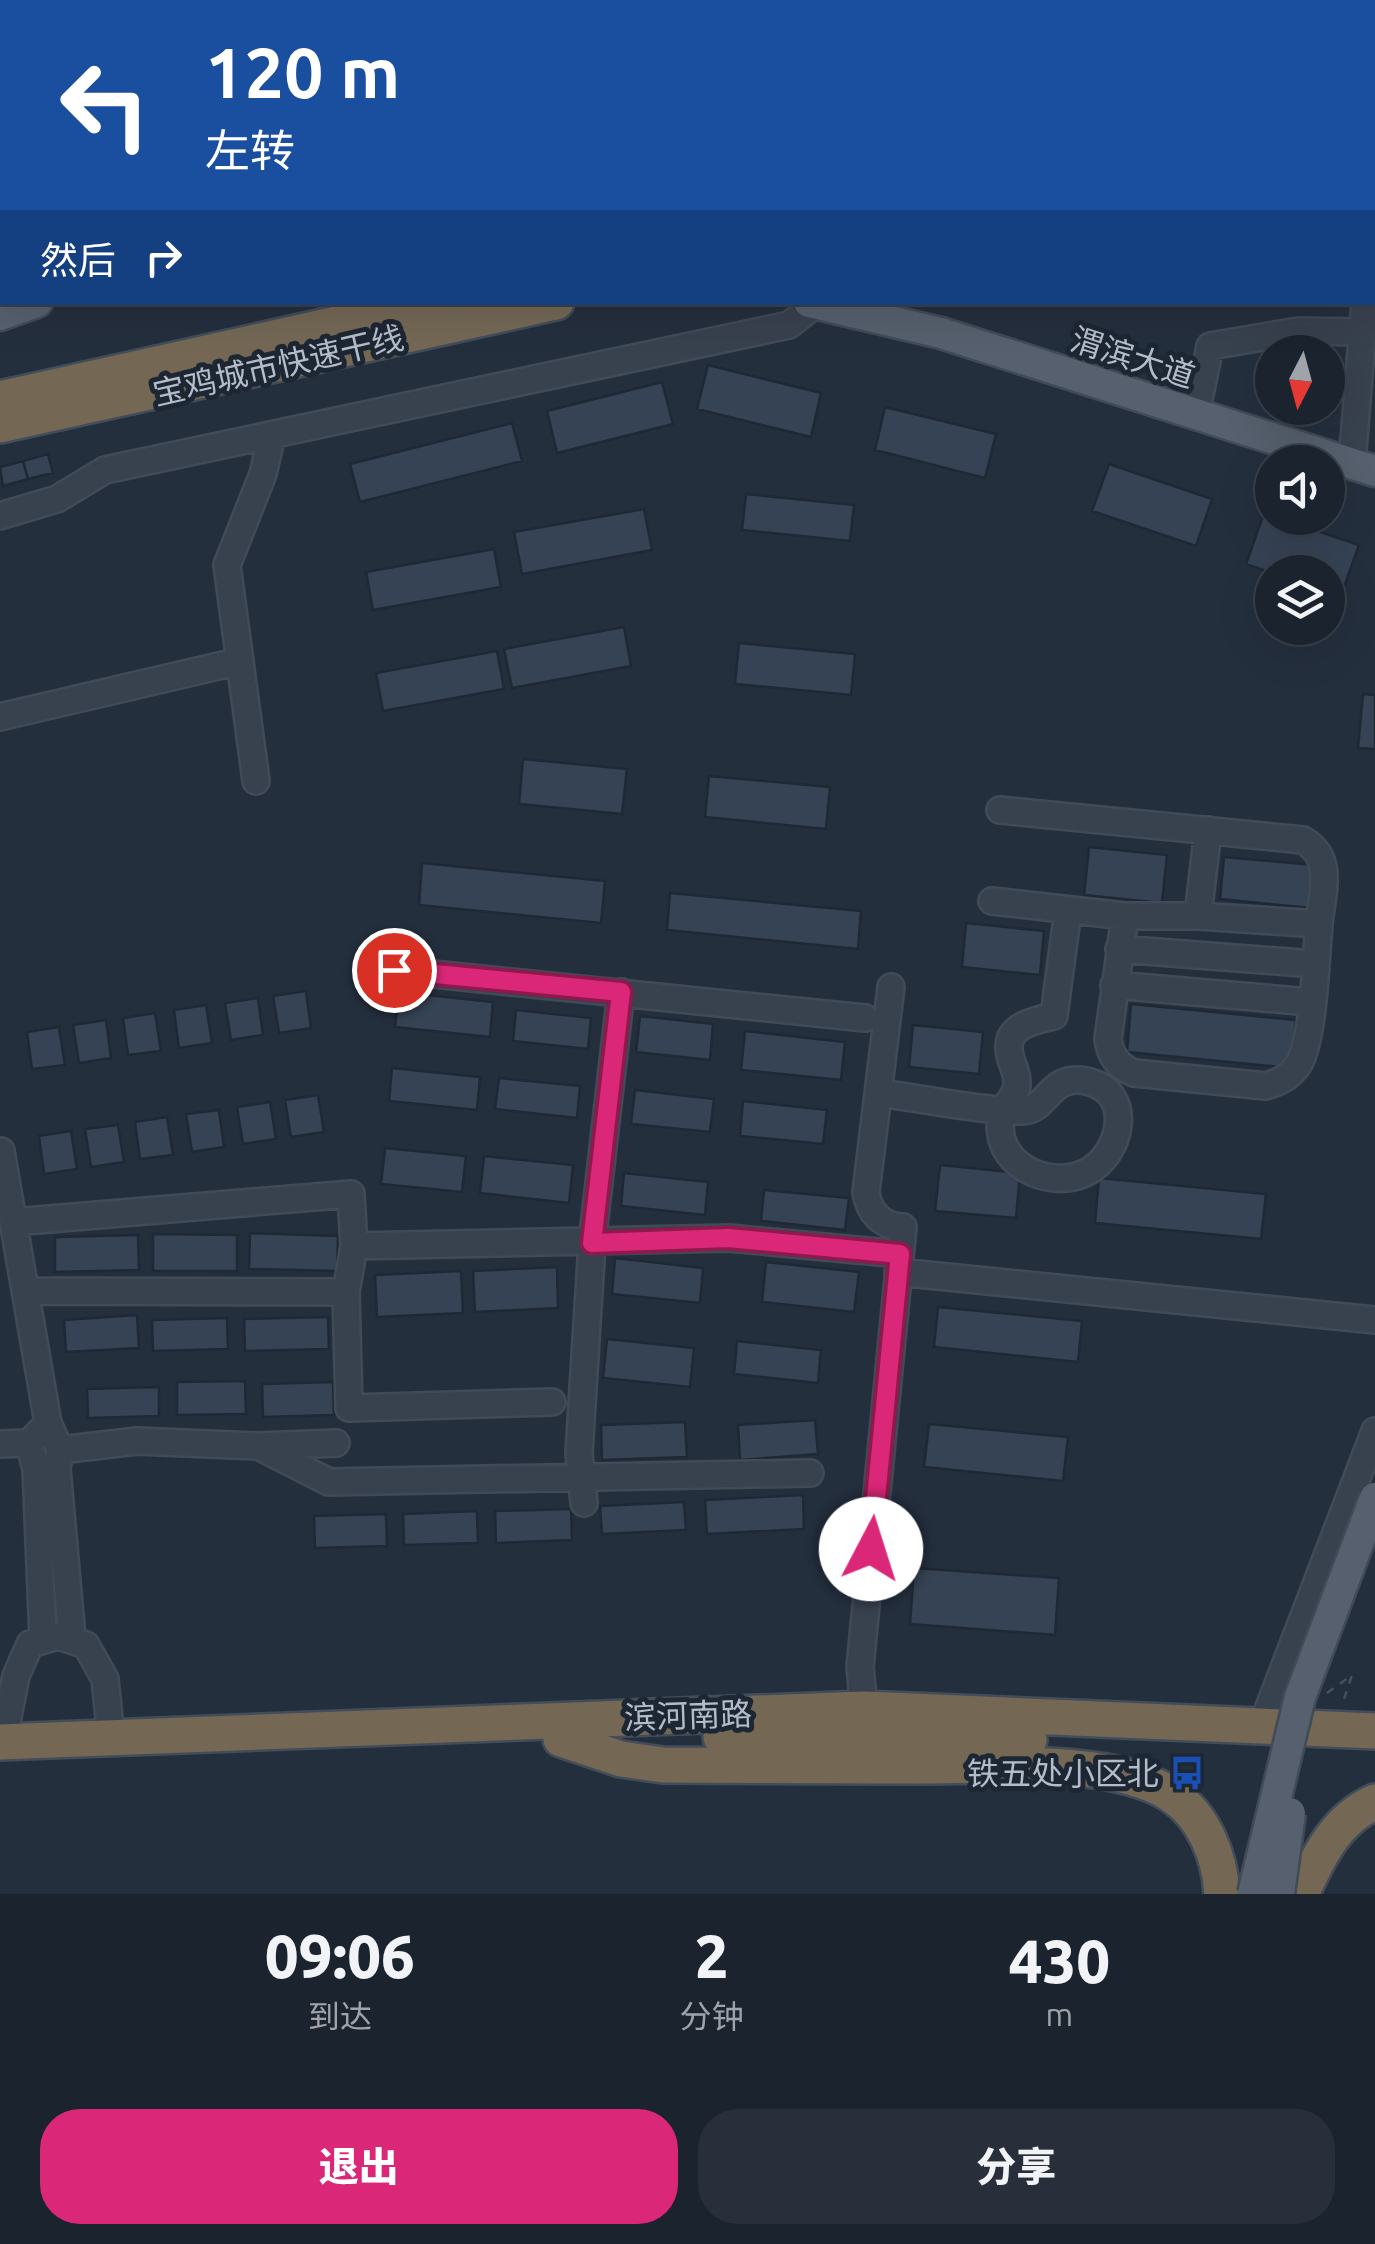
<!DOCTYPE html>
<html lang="zh">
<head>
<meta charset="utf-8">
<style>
  :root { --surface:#1b232e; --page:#282f3a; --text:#f1f3f6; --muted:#a0a4aa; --line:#39404a; --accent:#db2777 }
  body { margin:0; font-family:Ubuntu,"Noto Sans SC",sans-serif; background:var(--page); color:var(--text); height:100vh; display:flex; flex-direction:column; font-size:38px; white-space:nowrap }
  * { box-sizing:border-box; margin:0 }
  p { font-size:32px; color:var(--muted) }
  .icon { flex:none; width:55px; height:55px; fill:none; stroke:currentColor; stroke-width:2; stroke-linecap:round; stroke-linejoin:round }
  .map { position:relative; height:1894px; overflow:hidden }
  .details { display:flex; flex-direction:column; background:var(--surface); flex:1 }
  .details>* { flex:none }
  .guide { position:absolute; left:0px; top:0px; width:1375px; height:305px; box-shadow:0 10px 40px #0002,0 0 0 2px var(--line); background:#1a4fa0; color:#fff; overflow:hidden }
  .needle { width:65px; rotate:186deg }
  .buttons { position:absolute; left:1255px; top:335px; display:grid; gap:20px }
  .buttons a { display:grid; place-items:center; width:90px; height:90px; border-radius:50%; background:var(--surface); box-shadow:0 10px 40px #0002,0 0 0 2px var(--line); font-size:50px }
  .pin { position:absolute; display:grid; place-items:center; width:85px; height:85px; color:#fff; margin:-42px; border:5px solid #fff; border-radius:50%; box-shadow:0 2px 10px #0007 }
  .me { position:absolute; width:110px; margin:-55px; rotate:5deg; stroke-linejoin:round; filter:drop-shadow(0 0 8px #0008) }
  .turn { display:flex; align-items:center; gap:35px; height:210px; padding:0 40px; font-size:45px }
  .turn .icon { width:130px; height:130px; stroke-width:2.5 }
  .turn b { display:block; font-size:70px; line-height:85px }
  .then { display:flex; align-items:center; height:95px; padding:0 40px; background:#0003; gap:20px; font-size:38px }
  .eta { display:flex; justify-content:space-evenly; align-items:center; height:170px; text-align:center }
  .eta b { font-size:60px; font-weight:800; line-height:70px }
  .button { display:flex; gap:20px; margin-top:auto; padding:20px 40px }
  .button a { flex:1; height:115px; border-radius:40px; background:var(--accent); color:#fff; font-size:40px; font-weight:800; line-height:115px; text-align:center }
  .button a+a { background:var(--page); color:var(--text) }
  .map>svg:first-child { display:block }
</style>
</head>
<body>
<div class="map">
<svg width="1375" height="1894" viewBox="0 0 1375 1894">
  <rect width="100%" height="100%" fill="#242f3e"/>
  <path fill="#263c3f" d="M119,0H378L115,2Z"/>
  <path fill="#364354" stroke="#1f2835" stroke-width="2.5" d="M708,365L821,393L811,437L697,409Z
    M662,382L673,424L557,453L547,411Z
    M885,407L996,434L985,478L875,450Z
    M512,423L522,461L360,502L350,464Z
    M48,454L53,473L28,479L23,461Z
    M23,461L28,479L3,486L0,467Z
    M1109,464L1212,499L1196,546L1092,511Z
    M746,494L854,505L850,541L742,530Z
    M644,509L652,550L522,574L514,532Z
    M1264,513L1359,545L1341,596L1328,591V572L1272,573L1246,564Z
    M494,549L501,587L373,610L366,572Z
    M624,627L631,666L512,688L504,649Z
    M739,643L855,654L851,695L735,684Z
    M497,651L504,689L383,711L376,673Z
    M1363,694L1375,695V749L1358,748Z
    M523,759L627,769L622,814L519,804Z
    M709,776L830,787L826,829L705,817Z
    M1089,847L1167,855L1162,903L1084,895Z
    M1224,857L1314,865L1310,908L1220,899Z
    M422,863L605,881L601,923L419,905Z
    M670,893L861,911L858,949L667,930Z
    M966,923L1044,931L1040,975L962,967Z
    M306,991L311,1028L279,1033L273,996Z
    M399,992L493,1002L490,1037L395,1027Z
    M258,998L263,1035L231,1040L225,1003Z
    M1131,1004L1296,1020L1291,1068L1127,1052Z
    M206,1005L212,1043L179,1048L174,1010Z
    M516,1010L591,1018L588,1049L513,1041Z
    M155,1013L161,1051L128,1055L123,1018Z
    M640,1016L713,1024L710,1060L636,1052Z
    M106,1020L111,1058L79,1063L73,1025Z
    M913,1025L983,1032L979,1074L909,1067Z
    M59,1027L65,1065L32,1069L27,1032Z
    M745,1031L845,1042L841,1080L741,1070Z
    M392,1068L480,1077L477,1110L389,1101Z
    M499,1078L580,1086L577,1118L495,1109Z
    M635,1090L714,1099L710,1132L631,1124Z
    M318,1095L324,1132L291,1137L285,1100Z
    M743,1101L827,1110L823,1144L740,1136Z
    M270,1102L276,1139L243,1144L237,1107Z
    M219,1110L224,1147L192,1152L186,1114Z
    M167,1117L173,1155L140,1159L135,1122Z
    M118,1125L124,1162L91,1167L85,1129Z
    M71,1131L77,1169L44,1174L39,1136Z
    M385,1148L466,1156L462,1192L381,1184Z
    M484,1156L573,1165L569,1203L480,1193Z
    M940,1165L1020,1173L1016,1218L935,1211Z
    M624,1173L708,1182L705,1215L621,1206Z
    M1099,1178L1266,1194L1261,1239L1095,1223Z
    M764,1190L849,1198L845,1230L761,1221Z
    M250,1233L338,1236L337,1271L249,1269Z
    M153,1234L237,1235V1271H153Z
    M138,1235L139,1270L55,1272V1237Z
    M615,1258L703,1268L700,1303L612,1294Z
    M766,1262L859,1272L854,1312L762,1302Z
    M557,1267L558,1308L475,1312L473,1271Z
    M461,1271L463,1313L377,1317L375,1275Z
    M938,1307L1082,1321L1078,1362L934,1347Z
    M137,1315L139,1348L66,1352L64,1320Z
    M328,1317L329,1349L245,1351L244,1319Z
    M227,1318L228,1349L153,1351L152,1320Z
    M607,1339L694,1348L690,1387L603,1378Z
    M737,1341L821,1350L818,1383L734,1374Z
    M245,1381L246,1414L177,1415V1382Z
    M333,1382L334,1415L263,1417L262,1384Z
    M159,1387V1416L88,1418L87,1389Z
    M815,1420L818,1454L740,1460L738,1425Z
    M685,1422L687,1457L602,1460L601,1425Z
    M929,1424L1068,1437L1063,1481L924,1467Z
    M803,1495L804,1529L707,1534L705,1500Z
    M684,1502L686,1530L602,1534L600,1506Z
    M571,1509L572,1540L496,1543L495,1511Z
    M477,1511L478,1543L404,1545L403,1514Z
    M386,1514L387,1546L315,1548L314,1516Z
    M914,1568L1059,1578L1055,1635L910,1624Z"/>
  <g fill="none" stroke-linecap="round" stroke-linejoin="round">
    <g stroke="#414a57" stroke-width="30">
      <path id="minor" d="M874,0L875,2
        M61,2L63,0
        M0,72L2,69
        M1372,213L1375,183
        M1196,414L1210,346L1298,331L1362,332
        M1352,463L1365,302
        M0,516L57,499L105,470L789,325L816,304
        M0,717L240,661
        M256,781L227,565L263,474L272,435
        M1000,810L1303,840C1335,858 1322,893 1319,924
        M992,901L1125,916
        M1125,916H1198L1319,924C1316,956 1314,1040 1298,1065C1290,1077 1279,1082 1266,1086L1134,1073C1119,1067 1110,1056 1108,1039Z
        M1198,916L1208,830
        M1119,949L1315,964
        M394,970L865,1018
        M1114,985L1311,1002
        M878,1093C922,1098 979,1111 1022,1111C1048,1111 1049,1073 1086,1081C1136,1091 1122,1156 1085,1173C1048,1190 993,1164 1001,1118C1003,1105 1016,1098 1017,1085C1018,1073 1012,1066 1010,1055C1003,1026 1033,1021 1054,1016L1068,910
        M1,1151L48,1423L60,1450L57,1468L72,1638
        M13,1222L351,1194L354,1246L346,1292L349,1408L552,1402
        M354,1246L729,1238L900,1254
        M898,1272L1375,1320
        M25,1291L346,1292
        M0,1444L29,1443
        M258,1446L329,1482L810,1473
        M60,1450L137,1441L258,1446L336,1443
        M584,1503L579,1453L592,1243L621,992
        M43,1638L36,1469L29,1443L48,1423
        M864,1709L860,1667L903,1227C882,1226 869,1213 866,1192L891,987
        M1261,1728L1375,1431
        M3,1742L16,1676L30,1644L58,1636L86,1645L105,1679L111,1737"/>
    </g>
    <g stroke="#414a57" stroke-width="35">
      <path id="major" d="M809,302L941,333L1375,471
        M0,315L37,302"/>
    </g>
    <g stroke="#434c59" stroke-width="40">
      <path id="highway" d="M1372,114L1375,113
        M1372,145H1375
        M0,399L435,302
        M0,425L556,302
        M721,1737L862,1736L1029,1740
        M561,1739L621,1759L663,1765C745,1765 827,1766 908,1766C981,1767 1111,1755 1172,1795C1204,1816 1220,1857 1222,1894
        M0,1742L864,1709L1375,1731
        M1301,1894C1319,1856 1335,1820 1375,1802"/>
    </g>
    <path stroke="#3f5557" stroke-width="2.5" stroke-dasharray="8 8" stroke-linecap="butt" d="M1327,1693L1352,1675L1342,1705"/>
    <use href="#minor" stroke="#38414e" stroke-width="25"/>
    <use href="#major" stroke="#56606e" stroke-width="30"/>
    <use href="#highway" stroke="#746855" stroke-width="35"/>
    <g stroke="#414a57" stroke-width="35" stroke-linecap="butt">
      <path id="major-bridge" d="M1253,1894L1300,1697L1375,1498
        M1279,1894L1290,1813"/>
    </g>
    <use href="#major-bridge" stroke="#56606e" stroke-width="30"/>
  </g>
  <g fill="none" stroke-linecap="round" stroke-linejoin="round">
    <g stroke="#8e194d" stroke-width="25">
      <path id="route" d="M394,970L621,992L592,1243L728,1238L900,1254L871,1549"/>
    </g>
    <use href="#route" stroke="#db2777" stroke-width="18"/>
  </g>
  <defs>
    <g id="bus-bare" transform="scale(2.7)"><path d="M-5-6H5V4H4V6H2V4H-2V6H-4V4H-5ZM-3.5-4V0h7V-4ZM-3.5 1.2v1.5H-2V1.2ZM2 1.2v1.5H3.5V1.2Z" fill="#1a4fb4" stroke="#1d2633" stroke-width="2.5" paint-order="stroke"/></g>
  </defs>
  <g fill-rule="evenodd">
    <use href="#bus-bare" x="1187" y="1773"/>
  </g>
  <g text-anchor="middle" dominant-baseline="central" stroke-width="10" stroke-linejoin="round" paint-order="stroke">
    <g font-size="32" fill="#b4bcc9" stroke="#1d2633">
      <text transform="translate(1133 357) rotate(18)">渭滨大道</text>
      <text transform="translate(278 365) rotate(-13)">宝鸡城市快速干线</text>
      <text transform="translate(688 1715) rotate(-2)">滨河南路</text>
    </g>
    <g font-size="32" fill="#b4bcc9" stroke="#1d2633" text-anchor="end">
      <text x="1159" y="1773">铁五处小区北</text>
    </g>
  </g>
</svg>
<div class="buttons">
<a><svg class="needle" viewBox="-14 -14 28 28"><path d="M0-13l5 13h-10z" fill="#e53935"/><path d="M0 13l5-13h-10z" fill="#a0a4aa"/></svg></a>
<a><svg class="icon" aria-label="sound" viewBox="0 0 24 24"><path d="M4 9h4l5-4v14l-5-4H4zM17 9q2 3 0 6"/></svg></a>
<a><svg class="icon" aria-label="layers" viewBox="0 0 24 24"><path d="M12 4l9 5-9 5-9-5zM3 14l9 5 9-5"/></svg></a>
</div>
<div class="pin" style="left:394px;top:970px;background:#d93025"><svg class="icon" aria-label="arrive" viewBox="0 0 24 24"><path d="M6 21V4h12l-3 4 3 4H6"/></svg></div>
<svg class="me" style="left:871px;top:1549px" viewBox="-20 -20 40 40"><circle r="19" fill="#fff"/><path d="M0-13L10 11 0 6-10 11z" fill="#db2777"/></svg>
<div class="guide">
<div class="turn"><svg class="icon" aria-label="left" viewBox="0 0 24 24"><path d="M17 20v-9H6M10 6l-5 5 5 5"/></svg><div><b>120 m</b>左转</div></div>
<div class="then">然后<svg class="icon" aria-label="right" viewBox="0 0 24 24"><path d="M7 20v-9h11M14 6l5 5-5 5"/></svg></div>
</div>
</div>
<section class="details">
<div class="eta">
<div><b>09:06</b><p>到达</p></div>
<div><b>2</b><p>分钟</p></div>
<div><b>430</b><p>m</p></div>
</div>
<div class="button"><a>退出</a><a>分享</a></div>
</section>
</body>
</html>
